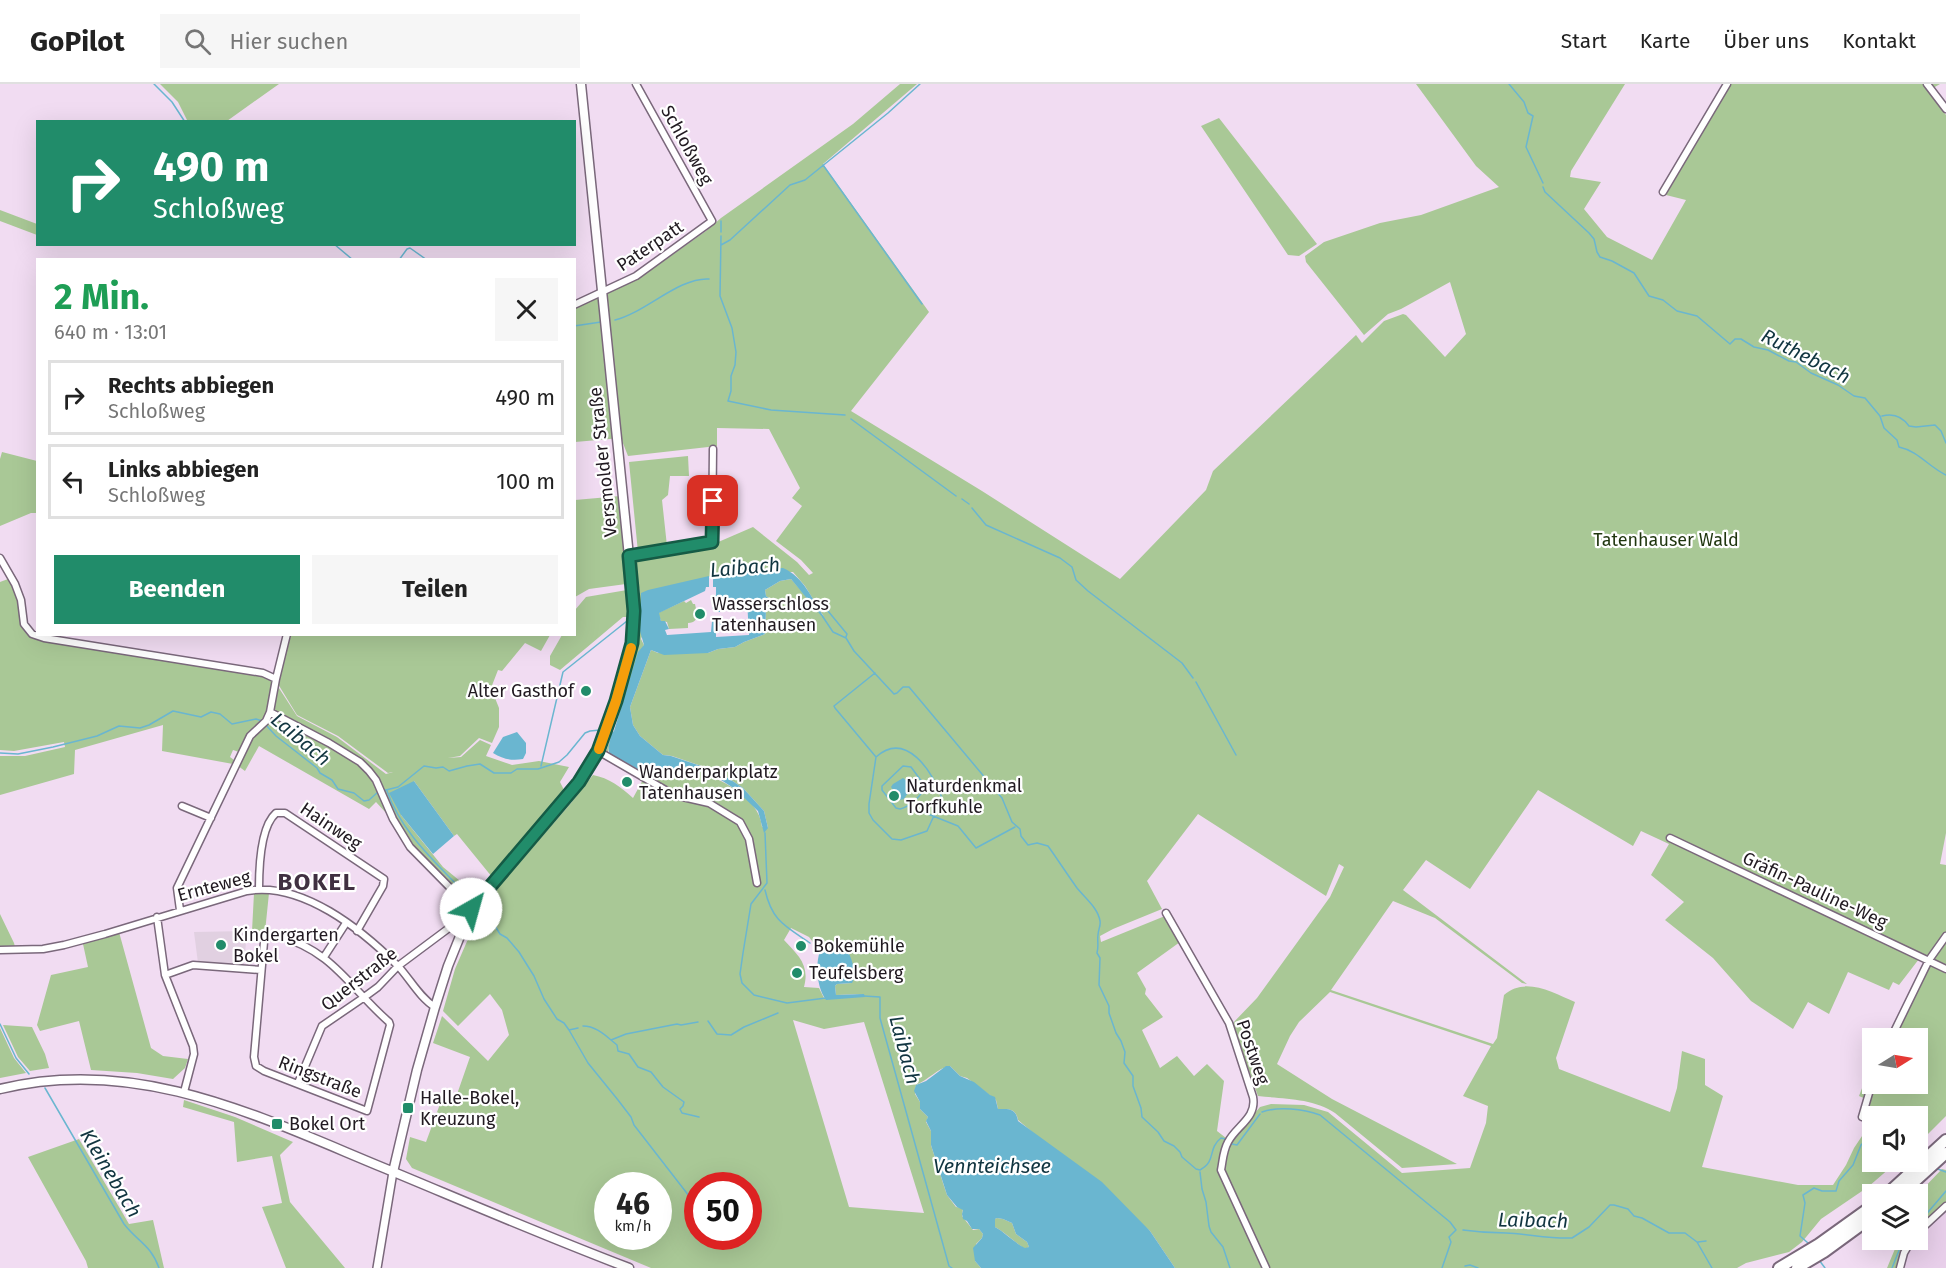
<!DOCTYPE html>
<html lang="de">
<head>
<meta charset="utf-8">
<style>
  :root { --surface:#fff; --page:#f6f6f6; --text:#222; --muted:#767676; --line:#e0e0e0; --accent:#218c6a }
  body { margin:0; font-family:"Fira Sans",sans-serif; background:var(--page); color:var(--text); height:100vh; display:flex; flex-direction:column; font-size:22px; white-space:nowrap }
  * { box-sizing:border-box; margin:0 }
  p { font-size:20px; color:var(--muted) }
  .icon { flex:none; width:33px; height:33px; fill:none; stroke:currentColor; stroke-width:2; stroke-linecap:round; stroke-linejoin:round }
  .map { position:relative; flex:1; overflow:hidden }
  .panel { position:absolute; left:36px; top:174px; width:540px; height:378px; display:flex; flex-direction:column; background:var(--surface); border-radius:0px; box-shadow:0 6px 24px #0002 }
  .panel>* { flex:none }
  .banner { position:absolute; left:36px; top:36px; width:540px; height:126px; border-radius:0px; box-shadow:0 6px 24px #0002; background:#218c6a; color:#fff; overflow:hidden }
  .needle { width:39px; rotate:79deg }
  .buttons { position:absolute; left:1862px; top:944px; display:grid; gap:12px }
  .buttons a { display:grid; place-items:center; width:66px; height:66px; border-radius:0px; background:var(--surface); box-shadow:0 6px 24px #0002; font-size:30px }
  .speed { position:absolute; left:594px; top:1088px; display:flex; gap:12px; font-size:30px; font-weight:700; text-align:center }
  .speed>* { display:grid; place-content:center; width:78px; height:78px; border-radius:50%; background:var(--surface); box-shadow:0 6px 24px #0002; line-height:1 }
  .speed small { font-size:15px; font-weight:400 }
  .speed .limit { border:9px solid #d22; background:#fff; color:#111 }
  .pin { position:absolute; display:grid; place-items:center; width:51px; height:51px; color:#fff; margin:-26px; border-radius:12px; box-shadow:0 3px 9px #0006 }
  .me { position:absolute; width:66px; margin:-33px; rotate:38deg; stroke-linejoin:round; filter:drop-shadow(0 0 4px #0008) }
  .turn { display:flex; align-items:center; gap:21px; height:126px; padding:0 18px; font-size:27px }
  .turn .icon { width:78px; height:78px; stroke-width:2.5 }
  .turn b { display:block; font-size:42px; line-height:51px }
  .round { display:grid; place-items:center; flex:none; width:63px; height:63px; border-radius:0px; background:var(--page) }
  .head { display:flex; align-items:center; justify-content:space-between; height:102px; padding:0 18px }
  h1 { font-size:36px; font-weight:700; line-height:45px; color:#1e9e55 }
  .primary-button { display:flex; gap:12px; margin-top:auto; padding:12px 18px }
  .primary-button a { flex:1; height:69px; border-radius:0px; background:var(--accent); color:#fff; font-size:24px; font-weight:700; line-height:69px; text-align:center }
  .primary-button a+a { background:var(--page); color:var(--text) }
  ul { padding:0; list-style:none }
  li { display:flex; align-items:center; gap:18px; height:75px; margin:0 12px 9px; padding:0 6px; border:3px solid var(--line); border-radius:0px }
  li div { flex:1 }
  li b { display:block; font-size:22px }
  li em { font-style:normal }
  header { display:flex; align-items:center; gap:36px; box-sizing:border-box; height:84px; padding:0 30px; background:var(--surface); border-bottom:2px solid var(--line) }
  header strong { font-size:28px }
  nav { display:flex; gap:33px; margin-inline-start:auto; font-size:21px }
  .search { width:420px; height:54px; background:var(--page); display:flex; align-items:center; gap:15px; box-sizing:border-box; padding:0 21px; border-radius:0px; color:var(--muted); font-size:22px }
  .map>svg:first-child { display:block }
</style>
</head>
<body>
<header>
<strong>GoPilot</strong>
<div class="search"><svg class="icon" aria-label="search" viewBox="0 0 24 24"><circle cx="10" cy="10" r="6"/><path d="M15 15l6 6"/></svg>Hier suchen</div>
<nav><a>Start</a><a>Karte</a><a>Über uns</a><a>Kontakt</a></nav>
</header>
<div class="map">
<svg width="1946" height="1184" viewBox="0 0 1946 1184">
  <rect width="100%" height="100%" fill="#f1dcf2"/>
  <path fill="#e8cfea" d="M1946,1128V1184H1903L1910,1164L1914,1158Z"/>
  <path fill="#e1d0e1" d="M247,847L244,881L198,879L194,848Z"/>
  <path fill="#a9c896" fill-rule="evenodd" d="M160,0H279L227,37L188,38L178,18Z
    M900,0H917L823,80L929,228L851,327L982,407L1120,495L1206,406L1213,387L1356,251L1362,259L1384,237L1403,230L1406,231L1445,273L1466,250L1450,198L1401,225L1388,230L1364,251L1306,178L1305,172L1324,158L1380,139L1421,131L1499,103L1476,82L1416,0H1625L1571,87L1570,93L1601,98L1584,125L1607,153L1652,176L1686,116L1666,111L1730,0H1940L1928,7L1946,31V749L1940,780L1946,781V1032L1917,1061V1032H1872V1077H1898L1868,1103L1821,1135L1802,1158L1789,1168L1746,1179L1737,1184H1175L1150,1147L1018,1036C1016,1023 1006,1025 998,1025L996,1016L967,994L960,992L950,982C938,984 928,996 916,1001L915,1010L920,1018V1025L928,1033L926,1038L931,1047V1061L943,1099L947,1111L956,1123L963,1124L962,1132L973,1146L979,1145L983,1150L982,1154L976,1160L975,1177L981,1184H651L412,1084L406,1075L410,1053L426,1058L440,1020L455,1016L470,973L433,959L442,932L488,977L509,951L502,926L490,910L458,942L443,927L455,885L478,832L501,800L571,719L593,691C609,694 621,703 633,714L645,692L606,668L611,652L608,668L610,670L656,695L663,696L684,682C711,690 760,711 762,743L768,744L764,727L743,704L719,688L672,672L663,671L640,652L633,641L630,623L651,566L658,569H708L718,565L735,563L744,558L765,550L766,526L770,515L766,512L765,506L780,497L791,495L824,533L805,502L793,488H720L713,492L660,504L641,555L644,561L612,649L638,558L640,510L636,483L637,473L716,459L753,443L797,478L809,491L813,489L801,476L776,457L802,422L792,414L800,404L769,345L717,344V362L628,372L621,354L575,358V223L596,214L600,216L606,213L608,209L638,195L706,147L721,134L853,40ZM1538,706L1633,762L1641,747L1669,760L1651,791L1684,818L1665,836L1713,874L1751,917L1793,945L1808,918L1829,930L1848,888L1889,906L1893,898L1899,901L1919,875L1926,879L1887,954H1917V999H1872V978L1859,1012L1868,1016L1865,1029L1868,1040L1866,1046L1854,1064L1846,1081L1833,1101H1798L1702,1083L1723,1012L1705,1001V975L1682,967L1677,1004L1670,1028L1559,985L1556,974L1575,918C1553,909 1525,892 1504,911L1497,954L1493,960L1331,906L1393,817L1435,834L1522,899L1527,900L1403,806L1426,776L1470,805ZM1198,730L1326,812L1339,780L1344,783L1330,813L1257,914L1232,940L1258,1012C1284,1015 1313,1014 1335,1029L1402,1084L1457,1080L1332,1015L1277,980L1290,952L1299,938L1330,908L1491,962L1463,1012L1488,1022L1486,1039L1470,1084L1402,1089L1328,1028L1304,1021L1271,1020L1260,1023L1231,1057L1225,1070L1224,1085L1230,1099L1225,1101C1219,1084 1220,1071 1226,1054L1217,1047L1224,997L1207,980L1194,992L1177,972L1160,984L1142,946L1163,933L1145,910L1146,905L1137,889L1180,858L1165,832L1101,858L1100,852L1113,845L1162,825L1147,797ZM791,844L809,853L820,867L835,861L852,899L837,900L835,902L836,911L864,910L824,914L819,904L804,903C810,881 798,871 784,856ZM793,936L824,945L864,938L924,1129L849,1123ZM608,1101H658V1152H608ZM698,1101H748V1152H698Z
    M1219,34L1317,160L1299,172L1288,171L1201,42Z
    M0,126L37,140V151L0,137Z
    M2,368L37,377L38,429H31L0,442V375Z
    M688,372L689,392H670L668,411L662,416L667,462L638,468L629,378Z
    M620,412L628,495L626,500L589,505L575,513V416Z
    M8,495L18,514L24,543L31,554L262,591L270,594L273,600L264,636L248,650L239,668L233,666L230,673L234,676L233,680L162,667L163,641L75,666L74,690L0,711V672H25L65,663L64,658L14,667L0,666V498Z
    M627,506L630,533H623L560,586L550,581V572L562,551L574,550L575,526L586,513Z
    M691,516L693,520H695C697,530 700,538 688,539V544L669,545L667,538L661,537L658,529L684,517L686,519Z
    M291,551H550L541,567L525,559L502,587L498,586L491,604L499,624V643L492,659L479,654L460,672L448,674L461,673L480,656L491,661L486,672L512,681L539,677L569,683L560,698L565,708L492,793L457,750L454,752L414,697L401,731L443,783L477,811L472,818L411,761L391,729L387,730L376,718L369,725L259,662L245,687L238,682L252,654L272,634L277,601L297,632L337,653L386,690L393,688L388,689L338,652L297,631L278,600Z
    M254,809H269L265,848L252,847Z
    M0,830L14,859L15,863L0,864Z
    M119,848L151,964L163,972L188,975L185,984L173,995L137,989L91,986L79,937L40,947L37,941L51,891L88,883L83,860Z
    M3,941L32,943L45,970L49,984L30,987L18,973Z
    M0,944L14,974L26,989L0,994Z
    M184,1016L235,1033L293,1058L280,1071L290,1118L345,1184H286L262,1123L282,1119L272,1072L237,1078L234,1038L183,1023Z
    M79,1055L129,1140L153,1136L164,1184H88L86,1177L28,1073Z
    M1942,1085L1946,1086V1119L1917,1145V1111Z
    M997,1134L1003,1135L1012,1139L1016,1150L1027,1158L1029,1163L1025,1165C1014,1158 1006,1149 995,1143V1135Z
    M1889,1155H1908L1896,1184H1887L1897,1160Z"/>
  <path fill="#6ab6d0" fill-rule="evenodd" d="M783,484C804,493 812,515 824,533L823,534L791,495L780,497L765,506L766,512L770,515L766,526L765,550L744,558L735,563L718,565L708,569L664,571L651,566L630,623L633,641L640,652L663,671L671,672L719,688L743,704L764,727L768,744L764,749L758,727L735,705L718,694L684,682L663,696L656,695L610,670C606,663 612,657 610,650L614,647L638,568L644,561L640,547L641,509L648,506L709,492V503H706L705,507L659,529L661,537H665L669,545L665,546L667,551L711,548L712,537L716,534H720L721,546L716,547V553L749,551L747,516L720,518V528H716L712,524L713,511H716V503H713V492L720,488Z
    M517,648L526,659V669L523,675C511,677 503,675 493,669L503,653Z
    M903,694L910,699L911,704L904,715L900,716L891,703L893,700Z
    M414,697L454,752L433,770L401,731L389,709Z
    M835,861C839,862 842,861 845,864C852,871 857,891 852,899L837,900L835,902L836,911L864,910L865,913L826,916C817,904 815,881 820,867Z
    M946,982H950L960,992L974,998L990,1011L995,1013L998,1025C1007,1025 1016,1023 1018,1037L1102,1098L1150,1147L1175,1184H981L975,1177L973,1164L982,1154L983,1150L979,1145H972L967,1137L963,1135L962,1130L963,1126L957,1123L947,1111L931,1061V1047L926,1037L928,1033L920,1025V1018L914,1007L916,1001L926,997ZM997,1134L1003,1135L1012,1139L1016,1150L1027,1158L1029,1163L1025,1164C1013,1158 1006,1149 995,1143V1135Z"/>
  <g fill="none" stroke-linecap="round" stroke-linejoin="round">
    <path stroke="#6ab6d0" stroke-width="1.5" d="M154,0L172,18L185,38
      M1509,0L1524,18L1528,29L1533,32L1526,63L1543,99
      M823,81L922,220
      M1543,103L1545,108L1589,149L1594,155L1597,168L1600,173L1612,177L1634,189L1649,212L1663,216L1677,227L1697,232L1730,260L1735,255H1741L1754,263L1768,266L1789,277L1796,278L1811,289L1838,301L1854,312L1865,314L1880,332L1884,344L1897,356L1899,363C1918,367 1929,383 1946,391
      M721,137V148
      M721,152L720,212L732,244L736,268L735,281L731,292V307L728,317L771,326L845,331
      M334,160L353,176
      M721,161L730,156L790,101L805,96L888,29L920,0
      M399,176L407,165L410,164L427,176
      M615,236C645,229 679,193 709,195
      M574,242L601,238
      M1882,332C1893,329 1902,332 1909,342L1916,343L1935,341L1941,347L1946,359
      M851,335L956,412
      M962,415L969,420
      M972,424L986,441L1060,474L1072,483L1076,496L1088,507L1182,579L1193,594
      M815,519L828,527L847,550L846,553
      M823,533L833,548L846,554L854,567L894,610L897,609L903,603H909L1002,714L1012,738L1020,745L1021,752L1028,761L1037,759L1048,762C1058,776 1067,790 1077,804C1085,814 1098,824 1100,837C1101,842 1098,846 1098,851C1097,857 1099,861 1097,869L1100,874L1099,901L1109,922V929L1116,949L1121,957L1125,968L1124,979L1133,992V1002L1141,1024L1142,1033L1158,1048L1164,1057L1174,1062L1180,1068L1182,1073L1196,1085L1200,1086C1217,1077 1207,1065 1221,1054L1225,1055
      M875,589L834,622L835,624L876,673L869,720V729L873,736L892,755L901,756L927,747L942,714C933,688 906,646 876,673
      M1196,598L1236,671
      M265,640L276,652L317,684L320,689L332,696L338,705L354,709L364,717L369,716L378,708
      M0,669L18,670L53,663L97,652L119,642L140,644L149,641L173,627L201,633L211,628L220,630L232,640L256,635L262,637
      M541,682L563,588L627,537
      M903,682L911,683L925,702C922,712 909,723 900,725L896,724L882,706V702Z
      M382,707L398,703L424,682L436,684L443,683L449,687L467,682L480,680L494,689H511L517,685H538L559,678L567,671L585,649L590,647L600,646
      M387,707C400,745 431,774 458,802L462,804L465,809L474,815
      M908,722L958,742L976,764L1015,743
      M765,749L767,799L751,820L743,869L740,890L742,899L754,911L787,919L826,914
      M765,806C772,837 785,842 810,859
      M485,826L500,850L507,854L519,868L534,892L544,915L557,935L564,939L569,946L578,944
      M864,912L880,913V934L949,1182L952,1184
      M708,937L717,950L731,951L744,943L778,929
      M0,940L16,974L29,990
      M583,942C594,942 603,949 611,956L626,950L677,940L681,941L698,938
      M569,946L588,979L618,1016L631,1033L634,1041L696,1121
      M611,956L617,961L618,967L629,970L638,983L651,988L663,1003L684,1018L683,1022L680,1025L682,1029L699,1033
      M45,1004L124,1140C138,1158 151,1161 159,1184
      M1262,1028C1279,1022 1303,1025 1320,1031L1450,1138L1456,1146L1449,1153L1451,1158L1442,1184
      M1232,1060L1237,1061L1260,1030
      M1935,1084L1946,1088
      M1200,1088L1202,1105L1206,1118L1209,1142L1211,1148L1223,1163L1230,1184
      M1917,1138L1923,1134L1946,1107
      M1463,1146C1477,1148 1492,1149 1506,1149C1528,1150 1550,1155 1572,1154L1589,1143L1610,1121H1614L1628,1125L1634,1132L1642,1134L1669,1149H1685L1697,1158L1712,1184
      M1698,1158L1706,1157
      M1808,1159L1800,1152L1805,1119L1803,1111L1814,1104L1822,1107H1836L1839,1097L1853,1081L1861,1061L1865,1057L1872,1056
      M1819,1176L1825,1184
      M1465,1182L1470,1181L1478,1184
      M1892,1184L1900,1164L1905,1155"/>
    <g stroke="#7a687b" stroke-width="9">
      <path id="minor" d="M1927,0L1946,25
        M1663,108L1727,0
        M574,221L636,192L712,137L636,0
        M629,472L712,458L713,365
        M0,474L15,500L21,516L24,540L32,550L44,554L263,589L276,595
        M270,628L329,659L360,678L369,687L376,696L393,735L410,763L471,825
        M598,667L674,711L709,719L740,738L749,755L757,799
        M182,722L211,734
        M1670,754L1946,885
        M259,805C259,785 260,743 276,729H285L384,795L383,802L357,847
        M180,826L177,804L250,652L266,637L270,628L276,595L287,550
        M1166,829L1229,939L1253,1013C1257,1034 1236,1042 1228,1058C1223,1067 1223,1076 1221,1086L1266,1184
        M157,833L165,891L193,962L194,970L184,1008
        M279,852C334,868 349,903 389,938L390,941L367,1027L264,987L256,982L254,973L264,858L266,853Z
        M0,866L43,865L64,861L105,850L247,807C302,797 362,846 398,882C410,895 420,914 435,923
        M324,873L346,839
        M165,891L193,881L261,886
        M1891,954L1929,876L1946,852
        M298,999L322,942L363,914L378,903L398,882L449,844L461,837L465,839
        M1862,1033L1872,999
        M1917,1149L1946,1122
        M1900,1184L1904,1169L1912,1155"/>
    </g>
    <g stroke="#7a687b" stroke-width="10">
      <path id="tertiary" d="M377,1184L393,1088"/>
    </g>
    <g stroke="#7a687b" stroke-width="11">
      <path id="secondary" d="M0,1005C138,971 260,1033 384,1084C466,1118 547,1153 629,1184
        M393,1088L417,986L435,923L448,882L471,825L588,685L598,667L607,644L629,574L634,543L632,502L581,0"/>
    </g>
    <g stroke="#7a687b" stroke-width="14">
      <path id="motorway" d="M1887,1110L1946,1056
        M1901,1110L1946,1069
        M1779,1184L1819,1160L1872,1122
        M1797,1184L1824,1168L1872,1133"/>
    </g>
    <use href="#minor" stroke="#fff" stroke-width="6"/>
    <use href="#tertiary" stroke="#fff" stroke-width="7"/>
    <use href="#secondary" stroke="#fff" stroke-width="8"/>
    <use href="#motorway" stroke="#fff" stroke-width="10"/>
  </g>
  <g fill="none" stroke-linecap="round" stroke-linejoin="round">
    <g stroke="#155b45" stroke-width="15">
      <path id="route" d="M471,825L579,698L598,667L616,617L632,559L634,527L629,472L712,458L713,417"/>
    </g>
    <use href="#route" stroke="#218c6a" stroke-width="10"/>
    <path stroke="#f59e0b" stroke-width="10" d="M599,665L616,617L631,564"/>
  </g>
  <g fill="#218c6a" stroke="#fff" stroke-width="2">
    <circle cx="700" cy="530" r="6"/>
    <circle cx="586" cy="607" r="6"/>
    <circle cx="627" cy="698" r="6"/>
    <circle cx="894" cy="712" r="6"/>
    <circle cx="221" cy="861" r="6"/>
    <circle cx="801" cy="862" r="6"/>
    <circle cx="797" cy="889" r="6"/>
    <rect x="402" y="1018" width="12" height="12" rx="3"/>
    <rect x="271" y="1034" width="12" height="12" rx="3"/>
  </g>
  <g text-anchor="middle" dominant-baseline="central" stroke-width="4.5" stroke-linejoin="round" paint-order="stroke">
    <g font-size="18" fill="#211a21" stroke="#fff">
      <text transform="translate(687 61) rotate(61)">Schloßweg</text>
      <text transform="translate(650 162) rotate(-34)">Paterpatt</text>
      <text transform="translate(603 378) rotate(-96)">Versmolder Straße</text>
      <text transform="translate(331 742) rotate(34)">Hainweg</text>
      <text transform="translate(214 802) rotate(-15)">Ernteweg</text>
      <text transform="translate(1815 806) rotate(25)">Gräfin-Pauline-Weg</text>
      <text transform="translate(359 895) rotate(-38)">Querstraße</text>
      <text transform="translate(1253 968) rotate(71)">Postweg</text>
      <text transform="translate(320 993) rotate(21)">Ringstraße</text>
    </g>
    <g font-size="18" fill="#1f350e" stroke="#fff">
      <text x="1666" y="456">Tatenhauser Wald</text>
    </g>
    <g font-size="18" fill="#211a21" stroke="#fff" text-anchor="start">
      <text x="712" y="520">Wasserschloss<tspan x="712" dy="21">Tatenhausen</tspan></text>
      <text x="574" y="607" text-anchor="end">Alter Gasthof</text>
      <text x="639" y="688">Wanderparkplatz<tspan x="639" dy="21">Tatenhausen</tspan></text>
      <text x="906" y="702">Naturdenkmal<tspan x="906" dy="21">Torfkuhle</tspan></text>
      <text x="233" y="851">Kindergarten<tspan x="233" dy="21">Bokel</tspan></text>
      <text x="813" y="862">Bokemühle</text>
      <text x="809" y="889">Teufelsberg</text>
      <text x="420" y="1014">Halle-Bokel,<tspan x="420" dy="21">Kreuzung</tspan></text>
      <text x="289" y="1040">Bokel Ort</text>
    </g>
    <g font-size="20" font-style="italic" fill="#113540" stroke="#fff">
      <text transform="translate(1806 272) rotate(27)">Ruthebach</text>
      <text transform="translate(745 483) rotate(-5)">Laibach</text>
      <text transform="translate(301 655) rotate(40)">Laibach</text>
      <text transform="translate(905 966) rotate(75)">Laibach</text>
      <text x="992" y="1082">Vennteichsee</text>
      <text transform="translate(111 1089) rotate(59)">Kleinebach</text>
      <text transform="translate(1533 1136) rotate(1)">Laibach</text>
    </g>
    <g font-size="24" font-weight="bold" letter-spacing="1.5" fill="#403041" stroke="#fff">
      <text x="317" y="798">BOKEL</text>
    </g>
  </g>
</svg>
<div class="buttons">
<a><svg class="needle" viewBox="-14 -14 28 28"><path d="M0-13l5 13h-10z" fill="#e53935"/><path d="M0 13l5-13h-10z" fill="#767676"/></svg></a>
<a><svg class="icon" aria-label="sound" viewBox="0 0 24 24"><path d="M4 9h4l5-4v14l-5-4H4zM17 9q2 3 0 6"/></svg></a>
<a><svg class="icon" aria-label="layers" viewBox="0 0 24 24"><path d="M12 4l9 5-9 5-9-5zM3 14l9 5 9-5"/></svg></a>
</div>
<div class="speed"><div>46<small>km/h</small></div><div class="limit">50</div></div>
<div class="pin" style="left:713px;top:417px;background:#d93025"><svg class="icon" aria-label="arrive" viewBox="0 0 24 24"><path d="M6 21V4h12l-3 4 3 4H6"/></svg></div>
<svg class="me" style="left:471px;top:825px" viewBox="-20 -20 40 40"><circle r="19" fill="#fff"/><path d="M0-13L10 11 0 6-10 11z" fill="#218c6a"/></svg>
<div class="banner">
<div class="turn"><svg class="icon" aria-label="right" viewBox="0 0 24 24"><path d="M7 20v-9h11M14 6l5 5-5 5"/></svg><div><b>490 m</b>Schloßweg</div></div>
</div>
<section class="panel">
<div class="head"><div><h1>2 Min.</h1><p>640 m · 13:01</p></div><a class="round"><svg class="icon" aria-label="close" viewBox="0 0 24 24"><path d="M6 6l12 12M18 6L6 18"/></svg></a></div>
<ul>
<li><svg class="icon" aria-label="right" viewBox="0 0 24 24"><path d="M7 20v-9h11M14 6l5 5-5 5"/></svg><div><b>Rechts abbiegen</b><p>Schloßweg</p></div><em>490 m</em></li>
<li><svg class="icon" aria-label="left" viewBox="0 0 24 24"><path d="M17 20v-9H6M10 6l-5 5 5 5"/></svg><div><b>Links abbiegen</b><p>Schloßweg</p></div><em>100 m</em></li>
</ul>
<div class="primary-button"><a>Beenden</a><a>Teilen</a></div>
</section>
</div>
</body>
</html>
